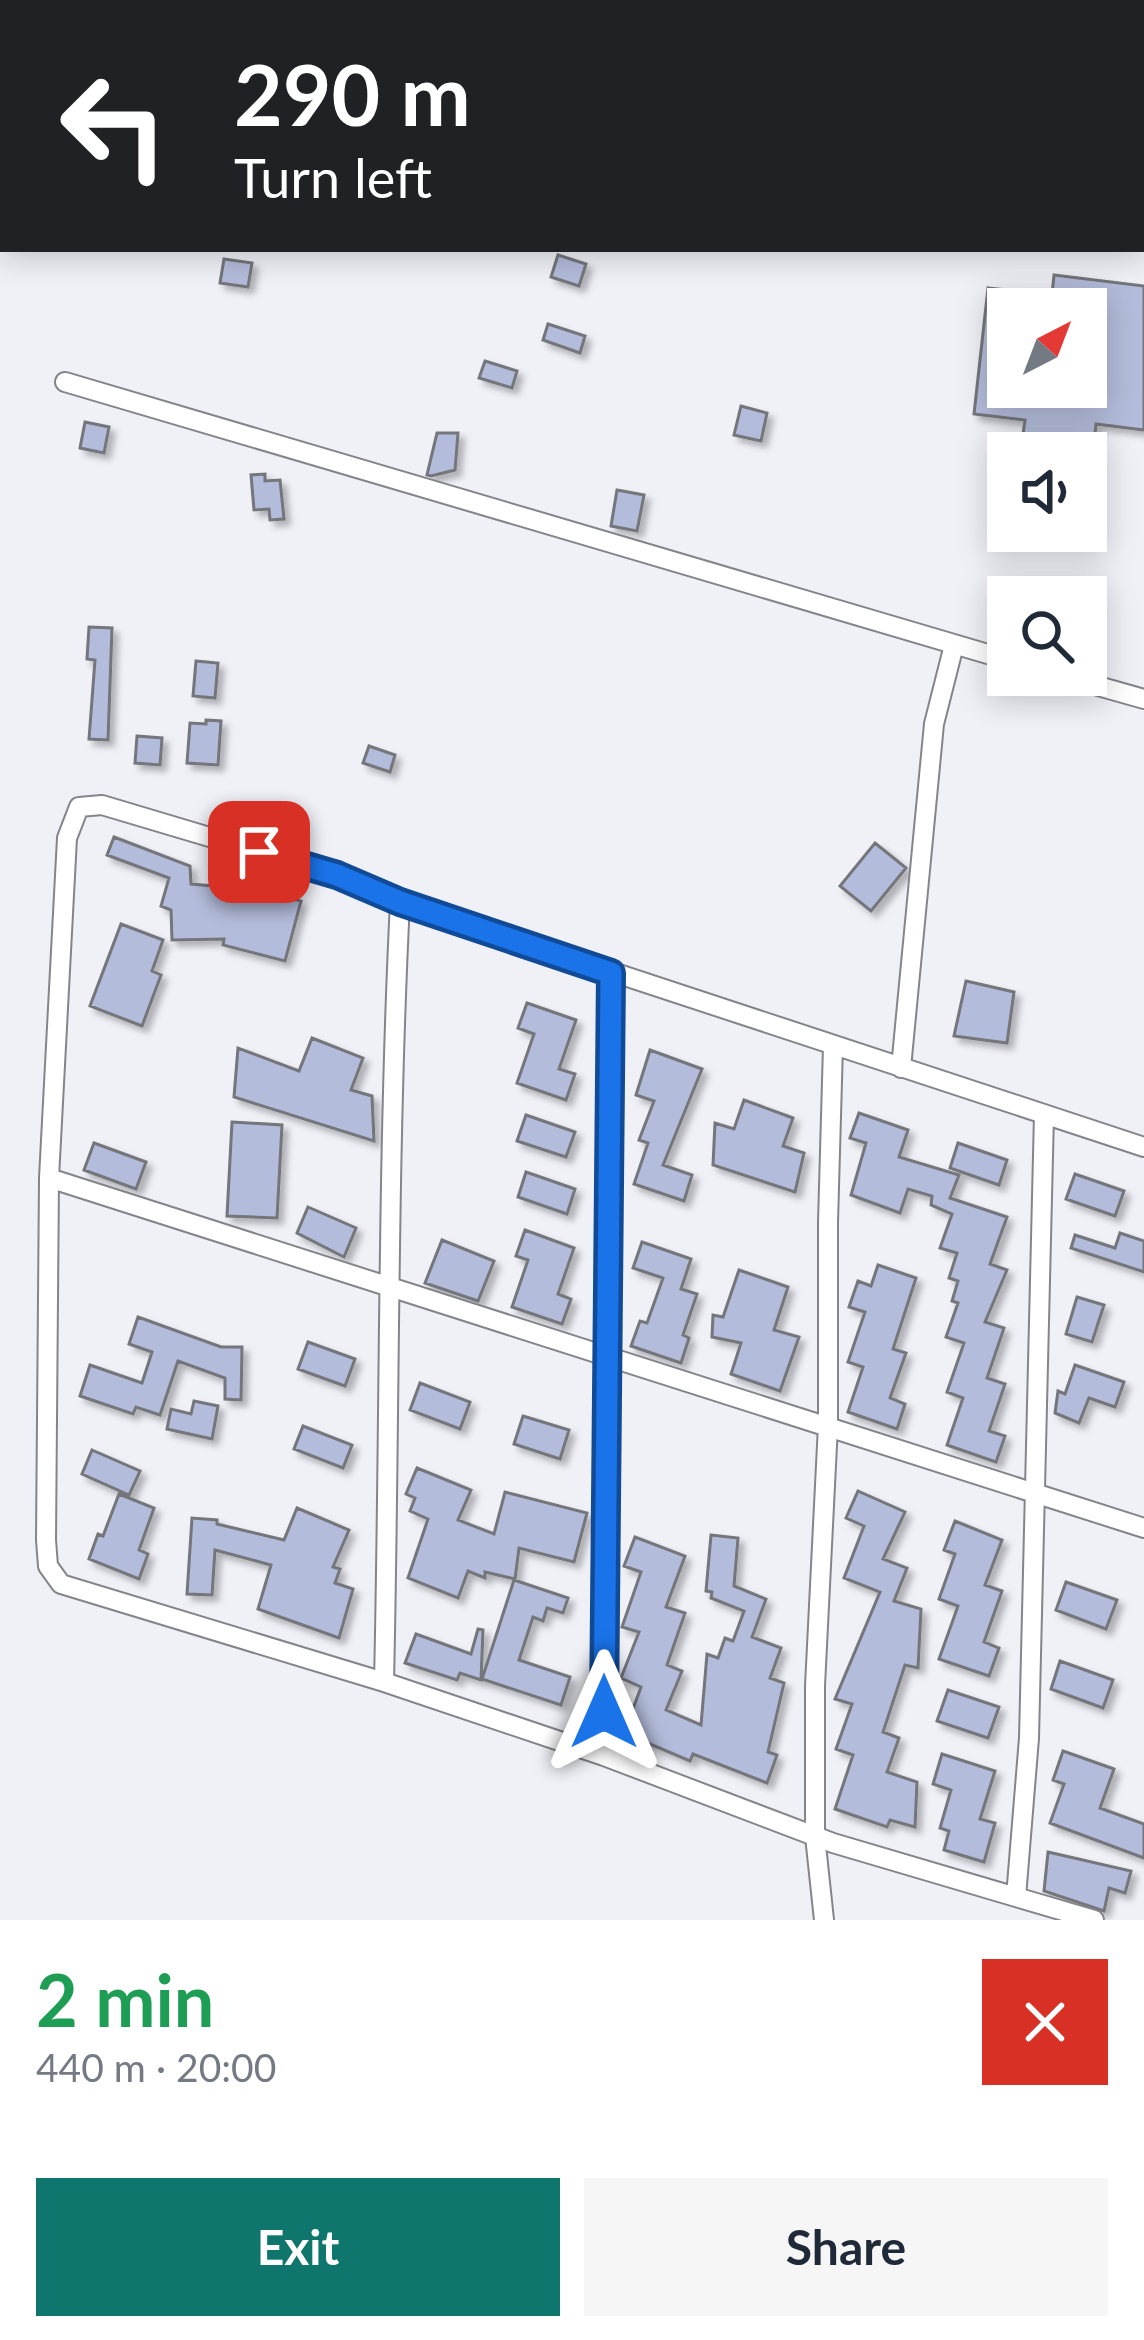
<!DOCTYPE html>
<html lang="en">
<head>
<meta charset="utf-8">
<style>
  :root { --surface:#fff; --page:#f6f6f7; --text:#1f2937; --muted:#747a83; --accent:#0f766e }
  body { margin:0; font-family:Lato,sans-serif; background:var(--page); color:var(--text); height:100vh; display:flex; flex-direction:column; font-size:45px; white-space:nowrap }
  * { box-sizing:border-box; margin:0 }
  p { font-size:39px; color:var(--muted) }
  .icon { flex:none; width:66px; height:66px; fill:none; stroke:currentColor; stroke-width:2; stroke-linecap:round; stroke-linejoin:round }
  .map { position:relative; height:1920px; overflow:hidden }
  .panel { display:flex; flex-direction:column; background:var(--surface); flex:1 }
  .panel>* { flex:none }
  .guide { position:absolute; left:0px; top:0px; width:1146px; height:252px; box-shadow:0 6px 30px #0003; background:#202124; color:#fff; overflow:hidden }
  .needle { width:78px; rotate:42deg }
  .fabs { position:absolute; left:987px; top:288px; display:grid; gap:24px }
  .fabs a { display:grid; place-items:center; width:120px; height:120px; border-radius:0px; background:var(--surface); box-shadow:0 6px 30px #0003; font-size:60px }
  .pin { position:absolute; display:grid; place-items:center; width:102px; height:102px; color:#fff; margin:-51px; border-radius:24px; box-shadow:0 6px 18px #0006 }
  .me { position:absolute; width:132px; margin:-66px; rotate:0deg; stroke-linejoin:round; filter:drop-shadow(0 0 9px #0008) }
  .turn { display:flex; align-items:center; gap:42px; height:252px; padding:0 36px; font-size:54px }
  .turn .icon { width:156px; height:156px; stroke-width:2.5 }
  .turn b { display:block; font-size:84px; line-height:102px }
  .round { display:grid; place-items:center; flex:none; width:126px; height:126px; border-radius:0px; background:var(--page) }
  .overview { display:flex; align-items:center; justify-content:space-between; height:204px; padding:0 36px }
  h1 { font-size:72px; font-weight:700; line-height:90px; color:#1e9e55 }
  .cta { display:flex; gap:24px; margin-top:auto; padding:24px 36px }
  .cta a { flex:1; height:138px; border-radius:0px; background:var(--accent); color:#fff; font-size:48px; font-weight:700; line-height:138px; text-align:center }
  .cta a+a { background:var(--page); color:var(--text) }
  .map>svg:first-child { display:block }
</style>
</head>
<body>
<div class="map">
<svg width="1144" height="1920" viewBox="0 0 1144 1920">
  <defs>
    <filter id="shadow"><feDropShadow dx="5.5" dy="5.5" stdDeviation="3" flood-color="#0004"/></filter>
  </defs>
  <rect width="100%" height="100%" fill="#f0f1f7"/>
  <path fill="#b3bcda" stroke="#74767b" stroke-width="3" fill-rule="evenodd" filter="url(#shadow)" d="M558,255L586,264L579,286L551,277Z
    M224,259L252,263L248,287L220,283Z
    M1054,275L1144,286V430L1096,424L1094,443L1023,434L1025,420L974,414L988,288L1052,295ZM1008,309H1086V387H1008Z
    M548,324L585,336L580,353L543,340Z
    M485,361L517,371L512,388L479,378Z
    M741,406L767,413L761,441L734,435Z
    M85,422L109,427L104,453L80,448Z
    M437,433H458L455,470L431,476L427,475Z
    M265,474V481L280,480L284,519L270,520L269,509L254,510L251,475Z
    M617,490L644,495L637,531L611,526Z
    M89,627L112,628L108,740L89,739L95,660L87,659Z
    M196,661L218,663L215,698L193,696Z
    M206,720L221,721L218,765L187,763L190,723L206,724Z
    M137,736L162,738L160,765L135,763Z
    M369,746L395,755L390,772L363,763Z
    M114,837L190,866L191,884L237,888L238,885L301,901L285,961L223,945L224,939L172,940L171,910L161,906L169,878L107,855Z
    M875,843L906,868L871,911L840,886Z
    M121,924L163,940L152,971L161,975L142,1026L90,1006Z
    M966,981L1014,992L1007,1043L954,1036Z
    M527,1003L576,1020L559,1069L575,1074L566,1100L517,1083L534,1034L518,1028Z
    M312,1038L363,1058L351,1090L372,1096L374,1141L234,1097L238,1048L299,1071Z
    M650,1050L702,1069L663,1165L692,1175L684,1201L634,1184L648,1143L639,1140L654,1101L636,1095Z
    M744,1100L793,1118L783,1146L804,1153L795,1192L713,1165L715,1123L734,1129Z
    M859,1113L908,1130L899,1157L959,1175L950,1198L1007,1217L990,1264L1007,1270L985,1322L1004,1328L987,1378L1005,1384L989,1431L1005,1436L996,1462L947,1445L963,1398L947,1392L964,1343L946,1337L958,1303L952,1301L958,1281L949,1278L957,1253L940,1248L952,1214L931,1205L932,1196L908,1189L900,1213L851,1195L866,1143L850,1138Z
    M526,1115L575,1132L566,1157L517,1141Z
    M232,1122L282,1125L277,1218L227,1216Z
    M94,1143L146,1162L136,1189L84,1170Z
    M958,1143L1007,1160L999,1185L950,1168Z
    M526,1172L575,1189L567,1214L518,1197Z
    M1075,1174L1124,1191L1115,1216L1066,1199Z
    M308,1207L356,1228L344,1257L297,1233Z
    M525,1230L574,1248L558,1294L571,1299L562,1324L512,1307L528,1260L516,1256Z
    M1120,1233L1144,1241V1272L1071,1248L1075,1235L1115,1248Z
    M442,1240L494,1261L478,1301L425,1283Z
    M642,1242L691,1259L681,1289L697,1294L683,1335L689,1338L681,1363L631,1346L640,1321L647,1323L663,1278L633,1268Z
    M878,1265L916,1278L893,1349L906,1353L890,1398L905,1404L897,1429L848,1412L863,1367L848,1362L865,1312L849,1307L858,1281L871,1286Z
    M739,1270L788,1287L774,1330L799,1337L780,1391L731,1374L741,1343L712,1337L713,1315L723,1317Z
    M1077,1297L1104,1305L1092,1342L1066,1334Z
    M138,1317L221,1347H242L241,1400L225,1399V1378L178,1361L160,1415L136,1407L133,1414L80,1396L90,1365L142,1383L152,1352L129,1344Z
    M308,1342L355,1359L345,1386L298,1369Z
    M1075,1365L1124,1382L1115,1407L1089,1398L1079,1423L1055,1413L1058,1391L1065,1394Z
    M420,1383L470,1402L460,1429L410,1410Z
    M194,1401L218,1406L212,1439L167,1429L171,1409L191,1414Z
    M523,1416L569,1430L560,1459L514,1444Z
    M303,1426L352,1445L343,1468L294,1449Z
    M92,1450L140,1471L129,1495L82,1474Z
    M417,1468L471,1490L458,1520L494,1534L505,1492L587,1513L574,1562L519,1548L515,1579L485,1572V1578L468,1571L458,1598L408,1578L428,1519L410,1511L415,1498L406,1494Z
    M858,1491L905,1512L883,1559L907,1568L894,1601L921,1609L918,1668L905,1665L883,1732L899,1738L887,1772L917,1782L915,1827L890,1820L887,1827L835,1809L853,1755L836,1749L852,1704L835,1699L880,1592L844,1578L864,1526L846,1518Z
    M119,1494L154,1508L139,1550L148,1554L139,1579L89,1559L98,1534L103,1536Z
    M297,1508L349,1530L333,1567L340,1569L335,1583L353,1589L339,1638L258,1609L271,1565L215,1550L212,1595L187,1594L192,1518L217,1520V1524L284,1540Z
    M955,1521L1002,1540L985,1585L1002,1591L984,1642L999,1648L989,1676L939,1659L958,1606L939,1599L955,1554L944,1550Z
    M711,1535L738,1538L734,1586L766,1599L752,1637L781,1648L770,1678L784,1683L768,1752L777,1755L767,1783L693,1754L690,1761L624,1733L641,1687L621,1678L639,1632L622,1627L641,1572L624,1566L635,1537L685,1556L666,1607L685,1613L667,1665L682,1671L666,1710L701,1725L707,1654L718,1658L725,1638L733,1641L744,1611L711,1598L712,1592L706,1591Z
    M514,1580L568,1598L563,1613L547,1608L543,1621L533,1617L519,1660L570,1677L561,1705L482,1679Z
    M1066,1582L1117,1600L1106,1629L1056,1610Z
    M478,1629L483,1630L481,1680L460,1673L457,1680L405,1663L416,1634L471,1654Z
    M1060,1661L1113,1680L1103,1708L1051,1689Z
    M948,1690L999,1707L988,1738L937,1721Z
    M1063,1751L1114,1769L1100,1808L1144,1824V1858L1050,1823L1064,1784L1053,1780Z
    M942,1754L995,1771L980,1819L995,1823L984,1862L944,1850L949,1831L940,1828L951,1790L933,1784Z
    M1048,1852L1131,1871L1125,1893L1109,1888L1104,1911L1044,1891Z"/>
  <g fill="none" stroke-linecap="round" stroke-linejoin="round">
    <g stroke="#83858a" stroke-width="22">
      <path id="minor" d="M65,382L1008,660
        M1059,675L1144,699
        M901,1068L934,724L954,645
        M1044,1114L1029,1738L1016,1897L1094,1920
        M49,1178L1144,1528
        M384,1682C390,1422 387,1162 400,902
        M604,1756L611,973
        M1016,1897L833,1843L604,1756L384,1682L61,1584L48,1566L46,1540L49,1178L67,838L79,807L102,805L337,875L400,902L1144,1147
        M824,1920L815,1836V1686L828,1425V1222L833,1046"/>
    </g>
    <use href="#minor" stroke="#fff" stroke-width="18"/>
  </g>
  <g fill="none" stroke-linecap="round" stroke-linejoin="round">
    <g stroke="#114b97" stroke-width="30">
      <path id="route" d="M259,852L337,875L400,902L611,973L604,1712"/>
    </g>
    <use href="#route" stroke="#1a73e8" stroke-width="21"/>
  </g>
</svg>
<div class="fabs">
<a><svg class="needle" viewBox="-14 -14 28 28"><path d="M0-13l5 13h-10z" fill="#e53935"/><path d="M0 13l5-13h-10z" fill="#747a83"/></svg></a>
<a><svg class="icon" aria-label="sound" viewBox="0 0 24 24"><path d="M4 9h4l5-4v14l-5-4H4zM17 9q2 3 0 6"/></svg></a>
<a><svg class="icon" aria-label="search" viewBox="0 0 24 24"><circle cx="10" cy="10" r="6"/><path d="M15 15l6 6"/></svg></a>
</div>
<div class="pin" style="left:259px;top:852px;background:#d93025"><svg class="icon" aria-label="arrive" viewBox="0 0 24 24"><path d="M6 21V4h12l-3 4 3 4H6"/></svg></div>
<svg class="me" style="left:604px;top:1712px" viewBox="-20 -20 40 40"><path d="M0-17L14 15 0 8-14 15z" fill="#1a73e8" stroke="#fff" stroke-width="4"/></svg>
<div class="guide">
<div class="turn"><svg class="icon" aria-label="left" viewBox="0 0 24 24"><path d="M17 20v-9H6M10 6l-5 5 5 5"/></svg><div><b>290 m</b>Turn left</div></div>
</div>
</div>
<section class="panel">
<div class="overview"><div><h1>2 min</h1><p>440 m · 20:00</p></div><a class="round" style="background:#d93025;color:#fff"><svg class="icon" aria-label="close" viewBox="0 0 24 24"><path d="M6 6l12 12M18 6L6 18"/></svg></a></div>
<div class="cta"><a>Exit</a><a>Share</a></div>
</section>
</body>
</html>
